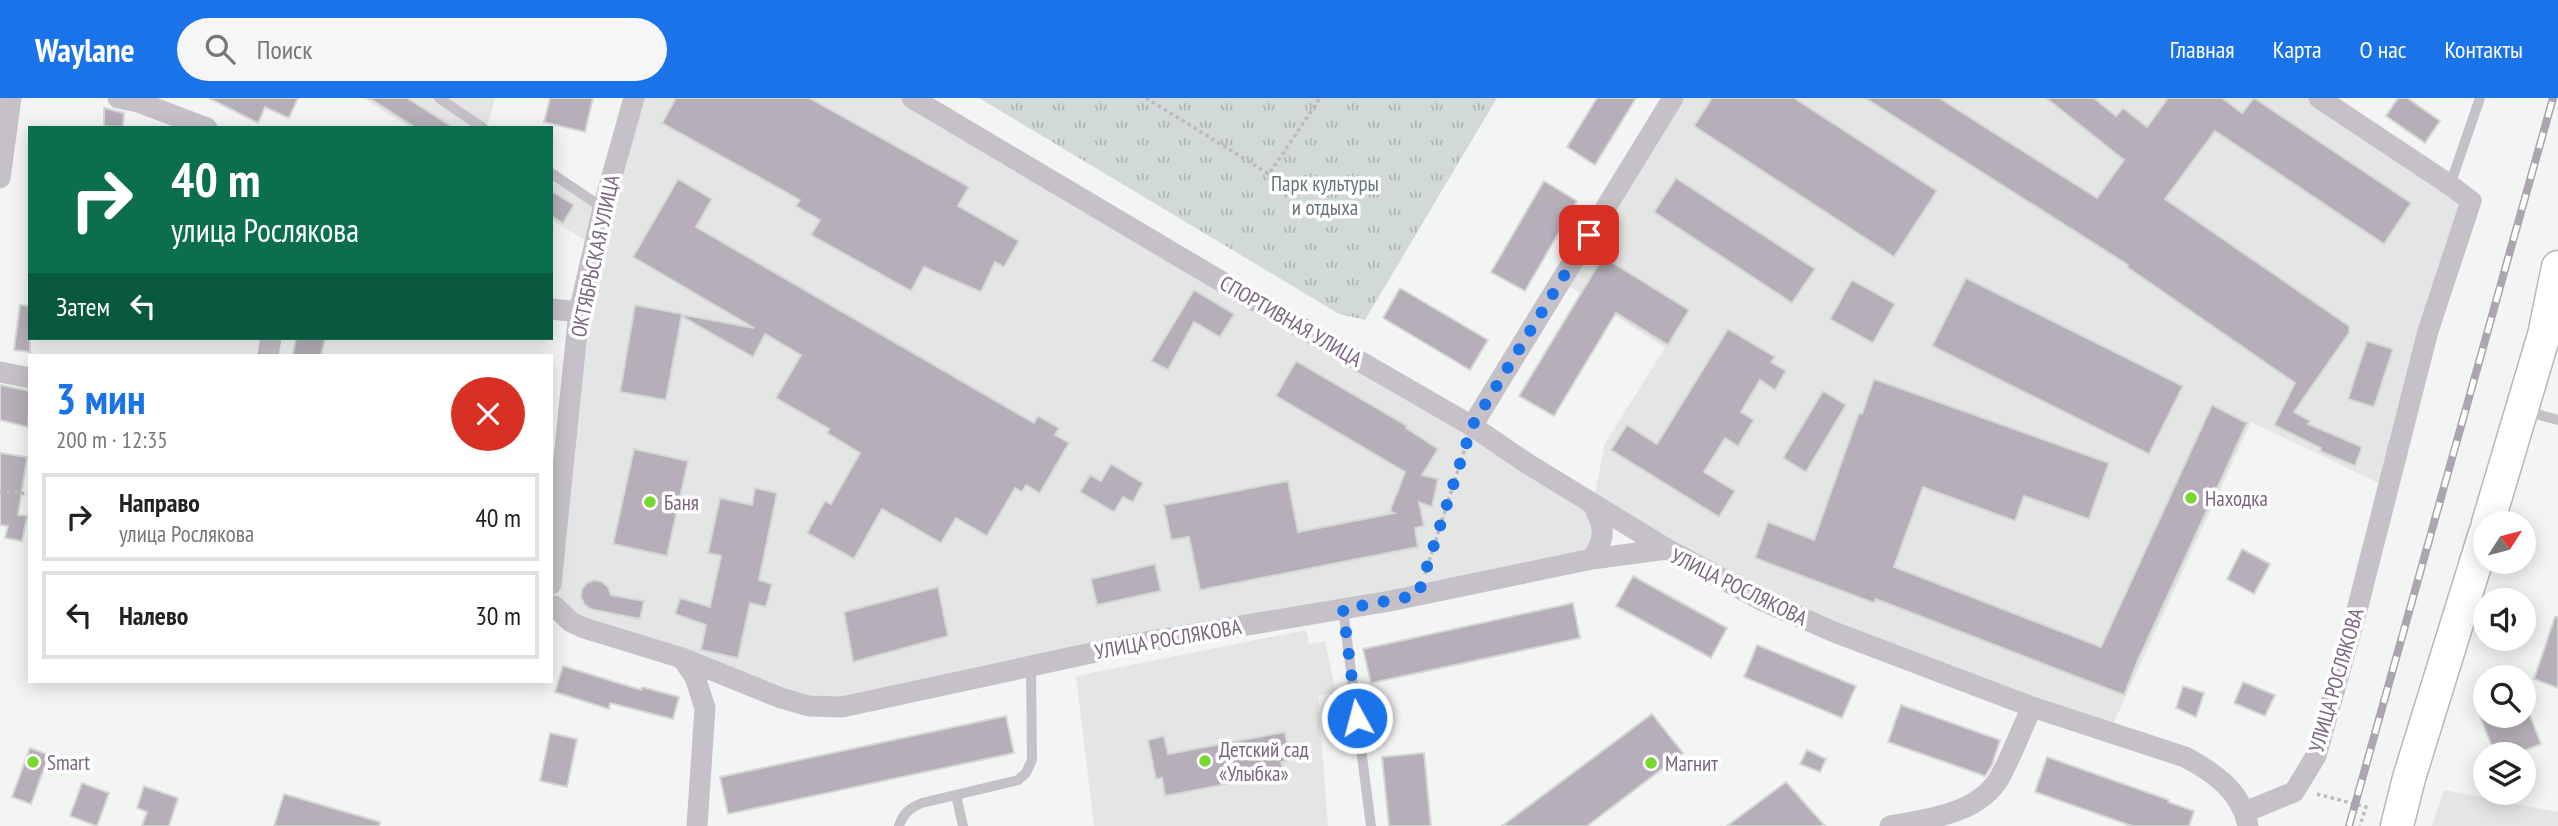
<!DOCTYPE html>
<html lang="ru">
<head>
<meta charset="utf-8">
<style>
  :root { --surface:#fff; --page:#f6f6f6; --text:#222; --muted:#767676; --line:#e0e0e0; --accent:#1a73e8 }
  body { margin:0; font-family:"PT Sans Narrow",sans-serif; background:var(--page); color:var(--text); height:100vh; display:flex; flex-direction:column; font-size:26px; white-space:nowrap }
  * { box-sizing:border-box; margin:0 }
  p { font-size:23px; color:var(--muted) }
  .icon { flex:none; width:38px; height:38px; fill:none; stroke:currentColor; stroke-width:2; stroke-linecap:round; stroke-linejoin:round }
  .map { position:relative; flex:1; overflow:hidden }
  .drawer { position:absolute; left:28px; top:256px; width:525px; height:329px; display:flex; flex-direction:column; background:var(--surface); border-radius:0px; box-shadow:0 4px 18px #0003 }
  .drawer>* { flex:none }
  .banner { position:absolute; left:28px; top:28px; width:525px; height:214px; border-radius:0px; box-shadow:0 4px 18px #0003; background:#0b6e4f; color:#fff; overflow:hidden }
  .needle { width:46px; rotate:54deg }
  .tools { position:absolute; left:2473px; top:413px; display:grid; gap:14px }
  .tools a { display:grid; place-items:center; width:63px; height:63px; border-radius:50%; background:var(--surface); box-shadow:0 4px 18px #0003; font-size:35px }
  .pin { position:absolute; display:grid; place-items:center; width:60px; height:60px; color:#fff; margin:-30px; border-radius:14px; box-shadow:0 4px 10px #0006 }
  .me { position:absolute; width:77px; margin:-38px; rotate:353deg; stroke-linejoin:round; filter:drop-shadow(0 0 5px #0008) }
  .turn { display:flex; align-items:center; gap:24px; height:147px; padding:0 28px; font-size:32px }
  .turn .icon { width:91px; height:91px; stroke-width:2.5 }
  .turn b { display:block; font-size:49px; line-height:60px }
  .then { display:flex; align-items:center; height:66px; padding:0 28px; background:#0003; gap:14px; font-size:26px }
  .round { display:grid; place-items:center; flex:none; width:74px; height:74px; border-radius:37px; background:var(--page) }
  .headline { display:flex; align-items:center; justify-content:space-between; height:119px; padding:0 28px }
  h1 { font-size:42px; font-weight:700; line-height:52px; color:var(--accent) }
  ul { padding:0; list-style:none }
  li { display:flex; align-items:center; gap:21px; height:88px; margin:0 14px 10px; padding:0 14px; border:4px solid var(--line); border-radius:0px }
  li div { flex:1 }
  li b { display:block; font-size:26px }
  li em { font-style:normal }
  header { display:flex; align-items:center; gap:42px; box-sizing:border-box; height:98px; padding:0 35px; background:var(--accent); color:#fff }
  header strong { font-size:33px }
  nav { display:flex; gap:38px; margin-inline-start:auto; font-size:24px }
  .search { width:490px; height:63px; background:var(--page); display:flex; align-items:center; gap:18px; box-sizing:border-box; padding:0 24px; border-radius:38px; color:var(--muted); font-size:26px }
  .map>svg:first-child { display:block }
</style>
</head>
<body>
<header>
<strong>Waylane</strong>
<div class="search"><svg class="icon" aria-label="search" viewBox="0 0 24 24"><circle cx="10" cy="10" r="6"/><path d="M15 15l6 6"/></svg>Поиск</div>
<nav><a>Главная</a><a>Карта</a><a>О нас</a><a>Контакты</a></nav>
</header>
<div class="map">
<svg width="2558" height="728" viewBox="0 0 2558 728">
  <defs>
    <pattern id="park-tufts" width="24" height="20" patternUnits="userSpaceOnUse" patternTransform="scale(1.75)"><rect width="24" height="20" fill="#d1dad9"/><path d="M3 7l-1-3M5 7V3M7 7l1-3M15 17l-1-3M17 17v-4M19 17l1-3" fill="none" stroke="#afb5b5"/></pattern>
  </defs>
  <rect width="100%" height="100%" fill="#f2f5f3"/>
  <path fill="#e4e6e6" d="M363,0H495L487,30H410Z
    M634,0H912L1593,405L1605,345L1665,250L1561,183L1673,0H2099L2102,2L2104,0H2319L2471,103L2389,390L2251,324L2109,635L1834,534L1594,407L1599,451L809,608L554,508L551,493L594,147L551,122V75L602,109Z
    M1306,532L1309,546L1325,543L1336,595L1318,598L1328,728H1094L1076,578Z
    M2444,692L2558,714V728H2432Z"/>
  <path fill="url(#park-tufts)" d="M979,0H1497L1365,222L1339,216Z"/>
  <path fill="#b6afb9" stroke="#d5d7d5" stroke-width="2" d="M209,0H298L289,20L265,9L258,25Z
    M369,0H407L454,30H416Z
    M550,0H593L585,34L544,24Z
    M676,0H809L969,89L958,108L1019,143L1004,169L995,164L981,194L924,169L911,193L811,137L820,122L796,108L800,102L662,25Z
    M1597,0H1636L1595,67L1567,49Z
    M1712,0H1794L1937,93L1894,159L1694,28Z
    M1865,0H1939L2097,100L2124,62L2046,0H2094L2116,18L2123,10L2147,29L2168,0H2222L2242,15L2254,0L2411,105L2384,146L2215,33L2165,101L2349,228V235L2294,314L2310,323L2308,326L2362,349L2355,368L2320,353L2321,350L2274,327L2295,285L2127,169L2128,167Z
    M2398,0H2407L2440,23L2425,45L2386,18Z
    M104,10L124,15L123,29L104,28Z
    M1676,80L1815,171L1792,205L1654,114Z
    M678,81L712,101L696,129L1034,325L1038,318L1059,330L1055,337L1069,345L1040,395L1026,387L1022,394L1015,390L987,438L956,420L941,445L882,411L854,461L807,435L825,403L831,406L860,355L827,335L829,331L776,300L801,257L765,236L753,259L683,219L684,217L754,230L633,159Z
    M1544,83L1577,103L1525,193L1491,174Z
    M551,93L574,107L563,125L551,118Z
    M1603,159L1689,212L1668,247L1616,215L1554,318L1519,298Z
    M1966,180L2183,288L2149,356L1932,248Z
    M1852,182L1895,206L1873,245L1830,221Z
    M1400,190L1488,242L1470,272L1383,220Z
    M1194,192L1234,216L1220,239L1194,224L1168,272L1151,263Z
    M20,207L30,208V254L14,252Z
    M635,207L682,216L666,302L620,294Z
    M1728,231L1775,259L1771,264L1786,273L1775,292L1760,282L1741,314L1754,322L1738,348L1725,340L1704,374L1735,393L1719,419L1611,352L1627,327L1657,346Z
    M296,240H325L321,257H293Z
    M2367,243L2393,251L2374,309L2348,301Z
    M1296,263L1407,328L1406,330L1438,351L1422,377L1438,381L1432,409L1419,404L1424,428L1415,430L1418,449L1200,492L1189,439L1171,442L1164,407L1288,383L1298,434L1394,415L1390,413L1405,374L1276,298Z
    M1874,281L2109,365L2089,421L2024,398L2015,423L1923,389L1894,469L2101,549L2212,307L2247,325L2138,562L2124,597L1876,501L1874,505L1755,460L1768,424L1814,442L1859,315L1862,316Z
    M0,287L30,293L28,329L0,322Z
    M1823,293L1846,307L1806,374L1783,360Z
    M634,351L688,363L667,458L613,446Z
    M0,355L27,359L18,417L27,418L22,443L5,440L8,428L0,427Z
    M1111,366L1143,385L1133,404L1123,399L1114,414L1080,394L1090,377L1101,383Z
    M755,390L777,395L759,482L772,486L766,509L750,505L738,560L701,552L706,527L675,516L680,500L710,509L721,458L708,455L720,400L752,407Z
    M2242,451L2270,466L2254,496L2227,481Z
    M1155,466L1161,493L1097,507L1091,481Z
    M1633,478L1727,530L1711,560L1616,508Z
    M594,482L602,484L608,489L611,497L644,503L640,521L590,511L584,506L581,499L582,491L587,485Z
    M938,489L948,538L853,564L844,514Z
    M1573,505L1580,540L1371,585L1363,551Z
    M2555,519H2558V590L2534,581Z
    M1757,547L1856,588L1842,620L1744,579Z
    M563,568L641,592L642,589L679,599L673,621L610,605L609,611L555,594Z
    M2243,584L2275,597L2265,618L2234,605Z
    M2183,588L2204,595L2196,619L2176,610Z
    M1901,607L2000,642L1992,667L1985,678L1888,644Z
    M1652,616L1683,655L1587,728H1502Z
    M1006,618L1014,655L728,716L720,679Z
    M2480,618H2530L2541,646L2514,656H2495Z
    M1285,634L1290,662L1281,664L1284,675L1165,698L1162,680L1156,681L1148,642L1164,638L1168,656Z
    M550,635L577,641L567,689L540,683Z
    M30,650L49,657L31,706L12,699Z
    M1807,652L1826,661L1820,674L1800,666Z
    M1424,655L1431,728H1389L1382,659Z
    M2047,659L2169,702L2168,704L2194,713L2189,728H2132L2035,694Z
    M1786,684L1825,728H1727Z
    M82,685L109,695L97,728L70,718Z
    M144,688L178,700L169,728H142L147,714L137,710Z
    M284,696L380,724L379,728H274Z"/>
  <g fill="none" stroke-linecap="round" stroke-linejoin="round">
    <g stroke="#bab4bc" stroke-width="35">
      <path id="secondary" d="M2488,425L2544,237L2558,169
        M2397,728L2409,680L2485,435"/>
    </g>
    <path stroke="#bdb9be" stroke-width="3.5" stroke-dasharray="3.5 3.5" stroke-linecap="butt" d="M1146,0L1269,76L1320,0
      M0,393L30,396
      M1425,476L1466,347
      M2317,696L2366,709L2360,728"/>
    <path stroke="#c6c1c8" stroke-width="10" d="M439,0L483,30
      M551,75L603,110
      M2450,87L2480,0
      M2526,313L2558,322
      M1343,511L1371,728
      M956,697L963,728
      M899,728C903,715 910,710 922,705L1018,682L1026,675L1032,662L1031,568"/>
    <path stroke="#c6c1c8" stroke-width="21" d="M118,0L138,4L207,30
      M912,0L1212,178L1472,328L1528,366L1667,451L1763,503L1834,534L2032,609L2185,659C2215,675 2241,693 2248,728
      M0,80L11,0
      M551,211L579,214
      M268,257L271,240
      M0,274L30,280
      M1472,328L1673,0
      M1592,461C1607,438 1604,429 1593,406
      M551,486L579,214L603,110L634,0
      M554,508L571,524L584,530L682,560L781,600L809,608L842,609L1133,546L1390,503L1592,461L1667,451
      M682,560L695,579L705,610L697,728
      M2245,714L2294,694L2316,658L2357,512L2428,233L2471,103L2450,87L2319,0
      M1890,728C1928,721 1979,716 2000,679C2012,657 2021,632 2032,609"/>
    <use href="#secondary" stroke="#fff" stroke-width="32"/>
    <g stroke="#aca4ae" stroke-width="8">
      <path id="rail" d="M2349,728L2553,0"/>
    </g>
    <use href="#rail" stroke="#fff" stroke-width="5" stroke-dasharray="16" stroke-linecap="butt"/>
  </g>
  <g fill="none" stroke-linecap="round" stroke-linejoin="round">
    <path stroke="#1a73e8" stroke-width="12" stroke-dasharray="0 21.6" d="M1357,620L1343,511L1418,497L1472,328L1589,137"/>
  </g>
  <g fill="#79d82f" stroke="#fff" stroke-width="2.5">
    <circle cx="2191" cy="400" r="7"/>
    <circle cx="650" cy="404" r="7"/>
    <circle cx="1205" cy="663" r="7"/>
    <circle cx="33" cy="664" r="7"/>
    <circle cx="1651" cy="665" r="7"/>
  </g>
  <g text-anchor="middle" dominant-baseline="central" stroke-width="7" stroke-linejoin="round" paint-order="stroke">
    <g font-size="21" fill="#647679" stroke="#fff">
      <text x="1325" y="85">Парк культуры<tspan x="1325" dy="24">и отдыха</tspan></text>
    </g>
    <g font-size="21" fill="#7b6681" stroke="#fff">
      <text transform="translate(595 158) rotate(-78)">ОКТЯБРЬСКАЯ УЛИЦА</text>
      <text transform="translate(1291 223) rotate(30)">СПОРТИВНАЯ УЛИЦА</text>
      <text transform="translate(1739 489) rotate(26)">УЛИЦА РОСЛЯКОВА</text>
      <text transform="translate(1168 541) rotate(-10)">УЛИЦА РОСЛЯКОВА</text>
      <text transform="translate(2336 582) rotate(-74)">УЛИЦА РОСЛЯКОВА</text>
    </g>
    <g font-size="21" fill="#7b6681" stroke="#fff" text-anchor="start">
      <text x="2205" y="400">Находка</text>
      <text x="664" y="404">Баня</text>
      <text x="1219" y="651">Детский сад<tspan x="1219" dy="24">«Улыбка»</tspan></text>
      <text x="47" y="664">Smart</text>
      <text x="1665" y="665">Магнит</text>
    </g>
  </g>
</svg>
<div class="tools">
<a><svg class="needle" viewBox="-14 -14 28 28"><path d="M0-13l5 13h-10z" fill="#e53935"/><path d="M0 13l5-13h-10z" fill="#767676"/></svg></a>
<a><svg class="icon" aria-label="sound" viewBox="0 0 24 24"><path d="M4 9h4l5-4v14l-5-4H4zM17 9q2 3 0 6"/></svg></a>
<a><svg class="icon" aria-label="search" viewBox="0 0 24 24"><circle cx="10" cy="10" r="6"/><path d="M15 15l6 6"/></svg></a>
<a><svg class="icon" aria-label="layers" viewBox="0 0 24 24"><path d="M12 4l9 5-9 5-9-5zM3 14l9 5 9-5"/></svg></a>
</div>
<div class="pin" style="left:1589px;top:137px;background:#d93025"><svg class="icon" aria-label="arrive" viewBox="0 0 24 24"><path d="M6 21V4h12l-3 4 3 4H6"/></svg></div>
<svg class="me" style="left:1357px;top:620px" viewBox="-20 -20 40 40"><circle r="17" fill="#1a73e8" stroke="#fff" stroke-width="3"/><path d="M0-11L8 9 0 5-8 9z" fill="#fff"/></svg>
<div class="banner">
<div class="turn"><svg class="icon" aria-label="right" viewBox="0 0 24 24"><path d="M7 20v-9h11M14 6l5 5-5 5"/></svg><div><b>40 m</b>улица Рослякова</div></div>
<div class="then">Затем<svg class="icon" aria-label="left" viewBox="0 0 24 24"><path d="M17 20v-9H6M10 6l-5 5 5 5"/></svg></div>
</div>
<section class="drawer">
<div class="headline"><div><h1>3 мин</h1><p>200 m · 12:35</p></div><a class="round" style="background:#d93025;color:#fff"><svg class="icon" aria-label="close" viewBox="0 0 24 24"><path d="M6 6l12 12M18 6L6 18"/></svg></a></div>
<ul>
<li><svg class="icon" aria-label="right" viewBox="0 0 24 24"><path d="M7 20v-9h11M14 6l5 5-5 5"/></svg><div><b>Направо</b><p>улица Рослякова</p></div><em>40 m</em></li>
<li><svg class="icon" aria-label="left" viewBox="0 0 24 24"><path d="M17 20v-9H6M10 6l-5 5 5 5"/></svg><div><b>Налево</b></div><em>30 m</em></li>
</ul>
</section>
</div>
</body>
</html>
